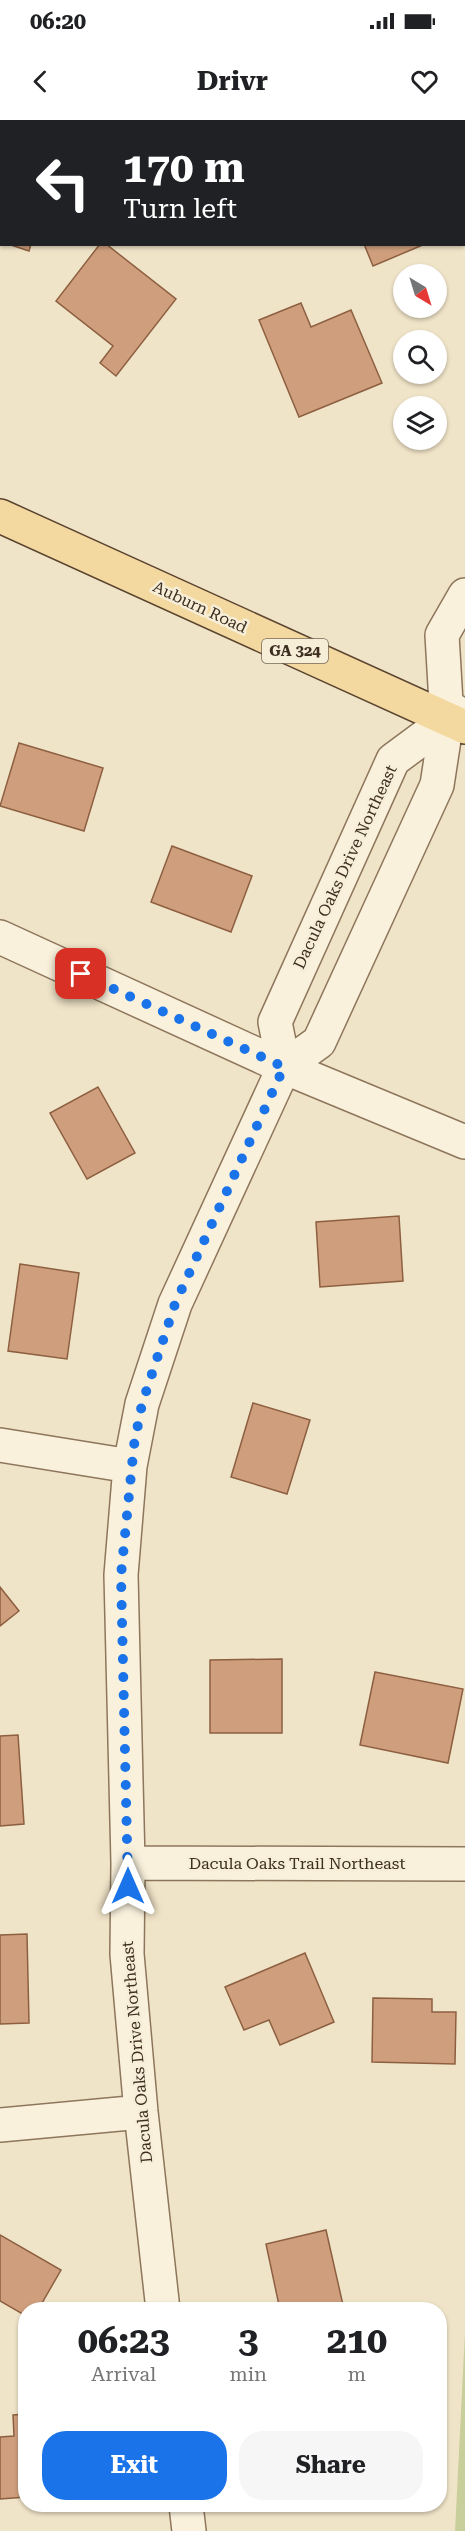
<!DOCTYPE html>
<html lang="en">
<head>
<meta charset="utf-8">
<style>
  :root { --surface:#fff; --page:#f6f6f6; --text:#202124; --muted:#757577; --accent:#1a73e8 }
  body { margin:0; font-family:"Roboto Serif",serif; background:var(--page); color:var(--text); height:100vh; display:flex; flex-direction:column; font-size:22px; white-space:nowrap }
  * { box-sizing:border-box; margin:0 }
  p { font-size:20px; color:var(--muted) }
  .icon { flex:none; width:33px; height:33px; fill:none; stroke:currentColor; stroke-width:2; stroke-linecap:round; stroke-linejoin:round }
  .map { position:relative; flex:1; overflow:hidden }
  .side { position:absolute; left:18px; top:2182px; width:429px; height:210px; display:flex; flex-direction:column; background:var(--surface); border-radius:24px; box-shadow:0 2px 4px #0004 }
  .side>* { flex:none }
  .top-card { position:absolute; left:0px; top:0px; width:465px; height:126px; box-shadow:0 2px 4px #0004; background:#202124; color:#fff; overflow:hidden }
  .needle { width:39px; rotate:142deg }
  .buttons { position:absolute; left:393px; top:144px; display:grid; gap:12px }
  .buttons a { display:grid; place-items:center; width:54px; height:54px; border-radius:50%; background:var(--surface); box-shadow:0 2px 4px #0004; font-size:30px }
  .pin { position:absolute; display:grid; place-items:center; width:51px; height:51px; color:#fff; margin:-26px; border-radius:12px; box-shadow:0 3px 9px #0006 }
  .me { position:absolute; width:66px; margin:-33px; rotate:0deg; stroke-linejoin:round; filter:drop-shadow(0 0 4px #0008) }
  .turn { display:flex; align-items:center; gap:21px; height:126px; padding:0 24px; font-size:27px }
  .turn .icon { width:78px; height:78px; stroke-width:2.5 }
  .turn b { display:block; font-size:42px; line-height:51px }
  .eta { display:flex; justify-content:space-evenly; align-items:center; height:102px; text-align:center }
  .eta b { font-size:36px; font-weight:700; line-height:42px }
  .cta { display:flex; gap:12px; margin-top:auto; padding:12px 24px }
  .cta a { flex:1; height:69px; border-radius:24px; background:var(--accent); color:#fff; font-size:24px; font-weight:700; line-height:69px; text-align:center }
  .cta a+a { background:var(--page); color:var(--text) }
  .status { display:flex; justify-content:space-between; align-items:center; height:42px; padding:0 30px; background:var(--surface); direction:ltr }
  .status svg { height:16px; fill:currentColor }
  header { display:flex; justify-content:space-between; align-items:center; height:78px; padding:0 24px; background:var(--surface); font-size:27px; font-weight:700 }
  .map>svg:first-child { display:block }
</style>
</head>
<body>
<div class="status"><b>06:20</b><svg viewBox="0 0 49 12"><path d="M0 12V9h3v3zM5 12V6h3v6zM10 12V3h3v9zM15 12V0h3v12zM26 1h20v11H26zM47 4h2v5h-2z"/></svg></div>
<header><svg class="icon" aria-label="back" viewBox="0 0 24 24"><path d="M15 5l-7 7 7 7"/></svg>Drivr<svg class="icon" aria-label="heart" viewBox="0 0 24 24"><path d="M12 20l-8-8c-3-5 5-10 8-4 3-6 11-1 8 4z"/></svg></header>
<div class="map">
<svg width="465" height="2411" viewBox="0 0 465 2411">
  <rect width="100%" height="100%" fill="#f0e4c8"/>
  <path fill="#c9cf9b" d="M465,2212V2411H455Z"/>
  <path fill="#cf9f7d" stroke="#8d5f41" stroke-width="1.5" d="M0,42L2,43V122H0Z
    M8,124H31L29,131Z
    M100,124H106L176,179L116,256L100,243L113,226L56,181Z
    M364,124H425L373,146Z
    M301,183L311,207L351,190L382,263L299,297L259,200Z
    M19,623L103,648L84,711L0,686Z
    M172,726L252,756L231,812L151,782Z
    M98,967L135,1033L87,1059L50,993Z
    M399,1096L403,1161L320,1167L316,1102Z
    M20,1144L79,1153L67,1239L8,1231Z
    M253,1283L310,1300L287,1374L231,1357Z
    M0,1467L19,1491L0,1506Z
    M282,1539V1613H210V1540Z
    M375,1552L463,1569L448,1643L360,1625Z
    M18,1615L24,1704L0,1706V1616Z
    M27,1814L29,1903L0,1904V1815Z
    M305,1833L334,1902L280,1925L269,1900L244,1910L225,1867Z
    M373,1878L432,1879V1892H456L455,1944L372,1942Z
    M326,2110L343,2185L319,2190H280L266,2124Z
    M0,2115L61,2150L38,2190H26V2196L0,2181Z
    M26,2294V2377L0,2379V2317L14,2316L13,2295Z"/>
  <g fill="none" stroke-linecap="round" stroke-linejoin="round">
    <g stroke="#8d765c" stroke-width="36">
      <path id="minor" d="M108,0L111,2
        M0,817L284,947L465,1022
        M284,947L275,902L393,640L447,600L455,591
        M0,1325L130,1346
        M128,1743L465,1744
        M0,2005L141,1992
        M163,2190L141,1992L127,1834L128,1743L121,1455L130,1346L142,1284L175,1184L284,947L319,922L437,665L447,600L442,515L465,475
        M186,2385L189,2411"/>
    </g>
    <g stroke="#5b4430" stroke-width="36">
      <path id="major" d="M0,396L465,607"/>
    </g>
    <use href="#minor" stroke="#faf1dc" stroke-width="33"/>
    <use href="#major" stroke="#f3d9a0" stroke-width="33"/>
  </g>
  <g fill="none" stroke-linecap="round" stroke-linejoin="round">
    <path stroke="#1a73e8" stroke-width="10" stroke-dasharray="0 18" d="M81,854L284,947L175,1184L142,1284L134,1325L121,1455L128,1766"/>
  </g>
  <g text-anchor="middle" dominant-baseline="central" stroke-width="5" stroke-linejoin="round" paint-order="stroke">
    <rect fill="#f7eed8" stroke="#756857" stroke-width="1.5" x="262" y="519" width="66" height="24" rx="4.5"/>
    <g font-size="15" font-weight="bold" fill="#3d2e20">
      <text x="295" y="531">GA 324</text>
    </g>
    <g font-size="16" fill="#3d2e20" stroke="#f7eed8">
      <text transform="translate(200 487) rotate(25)">Auburn Road</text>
      <text transform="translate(345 747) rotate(-65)">Dacula Oaks Drive Northeast</text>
      <text x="297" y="1743">Dacula Oaks Trail Northeast</text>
      <text transform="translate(137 1932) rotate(-95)">Dacula Oaks Drive Northeast</text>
    </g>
  </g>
</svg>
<div class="buttons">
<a><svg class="needle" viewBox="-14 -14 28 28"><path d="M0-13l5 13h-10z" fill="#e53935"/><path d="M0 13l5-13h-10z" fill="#757577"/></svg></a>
<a><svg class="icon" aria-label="search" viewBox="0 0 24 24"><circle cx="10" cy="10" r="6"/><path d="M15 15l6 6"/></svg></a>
<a><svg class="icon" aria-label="layers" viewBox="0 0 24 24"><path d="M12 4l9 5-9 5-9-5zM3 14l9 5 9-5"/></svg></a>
</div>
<div class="pin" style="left:81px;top:854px;background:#d93025"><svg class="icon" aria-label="arrive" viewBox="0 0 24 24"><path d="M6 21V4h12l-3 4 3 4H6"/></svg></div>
<svg class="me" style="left:128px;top:1766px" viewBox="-20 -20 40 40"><path d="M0-17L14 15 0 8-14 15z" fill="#1a73e8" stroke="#fff" stroke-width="4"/></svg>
<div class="top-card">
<div class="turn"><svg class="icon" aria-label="left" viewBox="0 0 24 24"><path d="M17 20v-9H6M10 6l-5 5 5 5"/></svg><div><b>170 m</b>Turn left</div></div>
</div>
<section class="side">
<div class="eta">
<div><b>06:23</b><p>Arrival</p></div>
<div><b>3</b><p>min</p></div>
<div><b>210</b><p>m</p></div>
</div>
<div class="cta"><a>Exit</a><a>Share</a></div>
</section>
</div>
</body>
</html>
